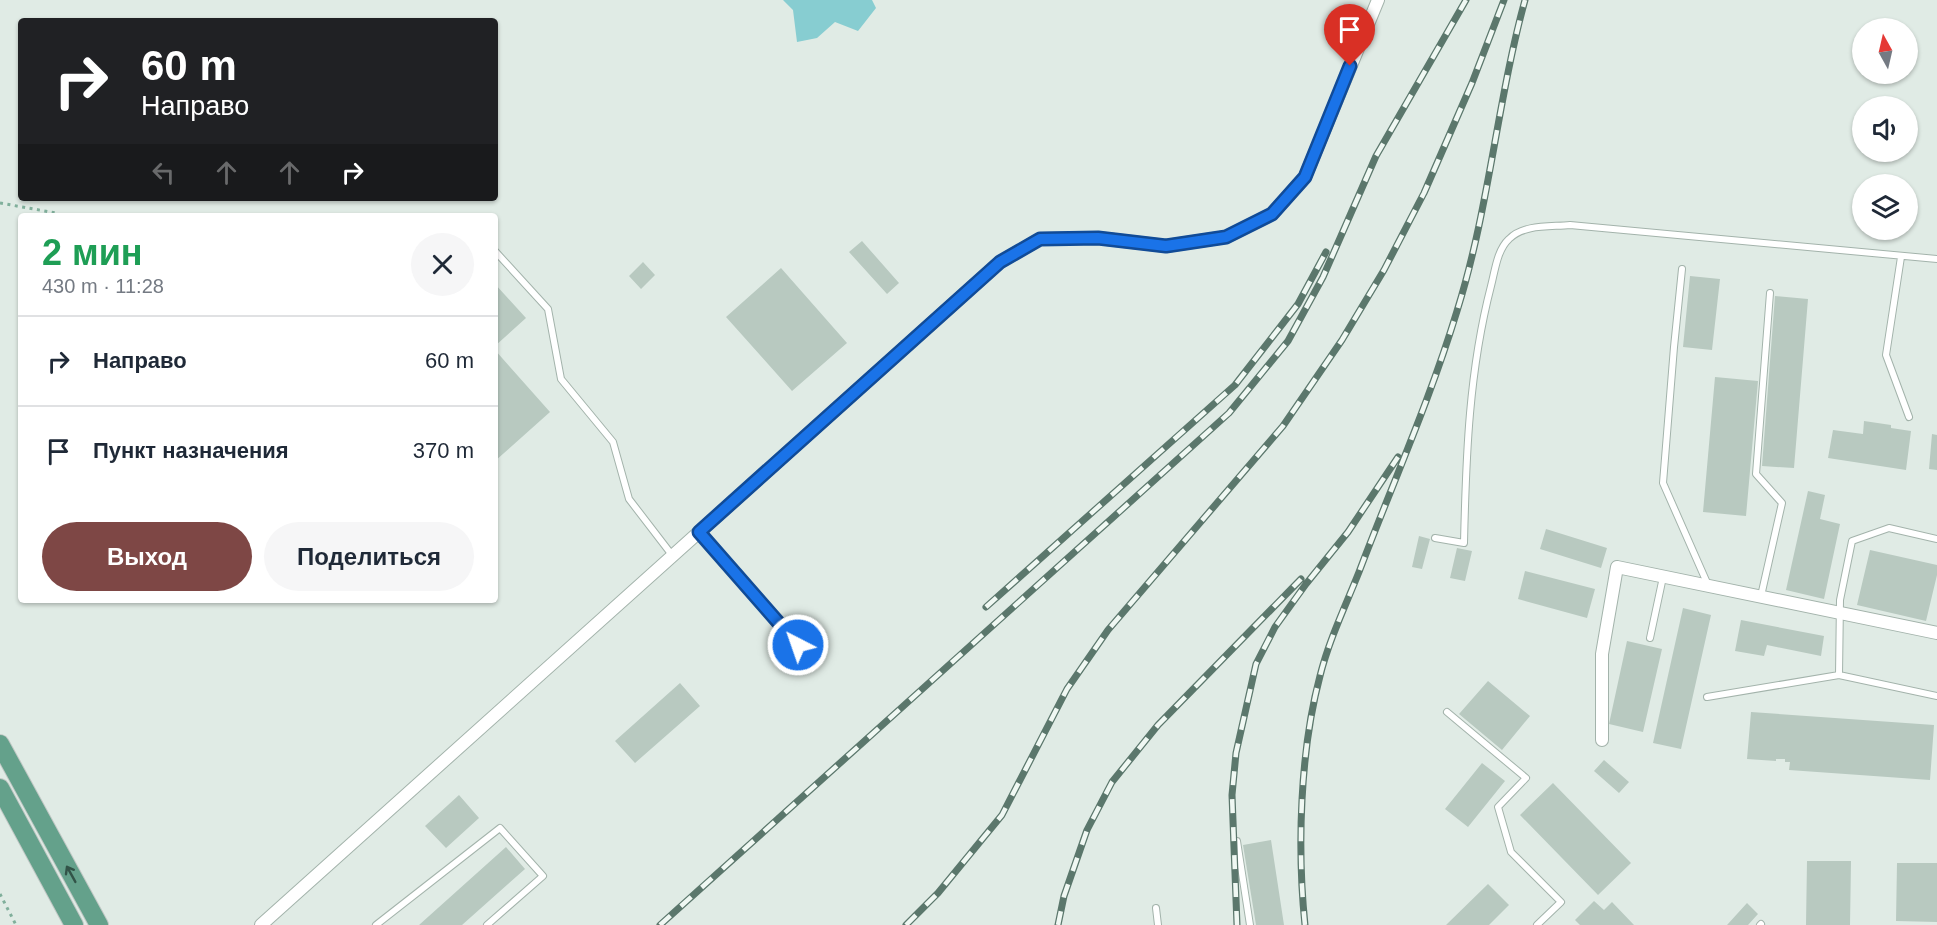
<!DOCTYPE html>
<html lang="ru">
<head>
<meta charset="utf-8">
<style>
  :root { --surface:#fff; --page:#f6f6f7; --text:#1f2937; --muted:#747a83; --line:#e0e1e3; --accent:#7e4745 }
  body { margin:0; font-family:Arial,sans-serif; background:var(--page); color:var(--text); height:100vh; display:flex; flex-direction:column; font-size:22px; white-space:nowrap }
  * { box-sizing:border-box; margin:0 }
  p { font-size:20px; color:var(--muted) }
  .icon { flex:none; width:33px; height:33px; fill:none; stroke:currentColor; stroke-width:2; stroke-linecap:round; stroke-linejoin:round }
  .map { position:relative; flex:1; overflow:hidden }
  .side { position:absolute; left:18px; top:213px; width:480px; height:390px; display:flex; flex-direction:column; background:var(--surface); border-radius:6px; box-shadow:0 2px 4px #0004 }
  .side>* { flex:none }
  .hud { position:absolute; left:18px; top:18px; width:480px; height:183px; border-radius:6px; box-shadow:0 2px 4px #0004; background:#202124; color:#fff; overflow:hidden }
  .needle { width:39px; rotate:352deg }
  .buttons { position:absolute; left:1852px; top:18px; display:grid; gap:12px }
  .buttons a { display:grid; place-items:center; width:66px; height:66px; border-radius:50%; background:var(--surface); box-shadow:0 2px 4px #0004; font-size:30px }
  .pin { position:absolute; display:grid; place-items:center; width:51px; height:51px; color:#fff; margin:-62px -26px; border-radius:50% 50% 50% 0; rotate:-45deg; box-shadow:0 0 6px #0007 }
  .pin .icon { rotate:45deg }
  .me { position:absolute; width:66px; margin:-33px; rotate:319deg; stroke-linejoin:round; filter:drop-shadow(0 0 4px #0008) }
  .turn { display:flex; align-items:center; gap:21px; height:126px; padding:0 24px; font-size:27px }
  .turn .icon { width:78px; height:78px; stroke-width:2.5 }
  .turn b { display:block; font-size:42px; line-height:51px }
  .lanes { display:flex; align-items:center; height:57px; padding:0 24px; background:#0003; justify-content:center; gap:30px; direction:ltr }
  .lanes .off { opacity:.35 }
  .round { display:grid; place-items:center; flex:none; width:63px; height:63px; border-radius:32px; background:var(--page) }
  .headline { display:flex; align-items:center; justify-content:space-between; height:102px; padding:0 24px }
  h1 { font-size:36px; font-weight:700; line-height:45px; color:#1e9e55 }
  .primary-button { display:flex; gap:12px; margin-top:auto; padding:12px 24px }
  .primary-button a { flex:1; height:69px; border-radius:36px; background:var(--accent); color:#fff; font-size:24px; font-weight:700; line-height:69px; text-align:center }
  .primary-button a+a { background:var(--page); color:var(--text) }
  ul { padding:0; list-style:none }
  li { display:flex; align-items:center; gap:18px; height:90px; padding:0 24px; border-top:2px solid var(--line) }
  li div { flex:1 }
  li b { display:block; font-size:22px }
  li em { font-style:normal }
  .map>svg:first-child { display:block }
</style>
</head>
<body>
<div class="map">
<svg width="1937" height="925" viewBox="0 0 1937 925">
  <rect width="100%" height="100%" fill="#e0ebe5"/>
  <path fill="#87cdd1" d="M783,0H872L876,8L858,31L835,22L817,38L797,42L793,10Z"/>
  <path fill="#b8c9c0" d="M862,241L899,283L887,294L849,252Z
    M643,262L655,275L641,289L629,276Z
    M781,268L847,343L792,391L726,317Z
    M1690,276L1720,279L1712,350L1683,347Z
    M495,284L526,318L495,346Z
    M1775,296L1808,299L1794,468L1762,466Z
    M495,350L550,412L495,461Z
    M1715,377L1758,381L1746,516L1703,512Z
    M1864,421L1891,425V428L1911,431L1906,470L1828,458L1833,430L1863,434Z
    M1932,434L1937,435V470L1929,469Z
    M1808,491L1825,495L1820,519L1840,524L1824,599L1786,590Z
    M1546,529L1607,548L1601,568L1540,549Z
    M1419,536L1430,539L1422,569L1412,567Z
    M1457,548L1472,551L1465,581L1450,578Z
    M1870,550L1937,565V575L1926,621L1857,605Z
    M1525,571L1595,589L1587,618L1518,599Z
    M1683,608L1711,615L1681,749L1653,743Z
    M1741,620L1824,636L1821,656L1767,645L1764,656L1735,651Z
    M1627,641L1662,649L1643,732L1609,724Z
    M1488,681L1530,716L1502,750L1459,714Z
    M680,683L700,706L635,763L615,741Z
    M1751,712L1934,725L1930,780L1789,770L1790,762H1785V759H1776V761L1747,759Z
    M1604,760L1629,782L1619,793L1594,771Z
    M1482,763L1505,781L1468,827L1445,809Z
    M1553,783L1631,863L1598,895L1520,815Z
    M459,795L479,818L446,848L425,826Z
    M1271,840L1284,925H1256L1243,845Z
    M506,847L525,869L462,925H419Z
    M1807,861H1851L1850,925H1806Z
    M1897,863H1937V922L1896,921Z
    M1488,884L1509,905L1489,925H1446Z
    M1594,901L1604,910L1612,902L1634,925H1580L1575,920Z
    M1747,903L1758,914L1748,925H1727Z"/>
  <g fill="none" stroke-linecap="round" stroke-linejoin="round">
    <g stroke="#a3b3ab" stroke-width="8">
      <path id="service" d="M495,251L548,309L561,379L613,442L629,499L672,555
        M1901,257L1886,355L1909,417
        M1682,269L1674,347L1663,483L1708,585
        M699,532L798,645
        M1435,538L1464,543C1466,455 1469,371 1491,286C1495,271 1497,250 1509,239C1524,224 1550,227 1570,225L1937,259
        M1761,596L1782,503L1756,474L1770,293
        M1650,638L1663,577
        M1839,675L1840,600L1852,541L1889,528L1937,539
        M1707,697L1839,675L1937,696
        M1447,712L1526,778L1498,807L1511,852L1561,902L1537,925
        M1237,841L1250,925
        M1156,908L1158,925
        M376,925L500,828L543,876L487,925
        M1760,925L1761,924"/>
    </g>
    <g stroke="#a3b3ab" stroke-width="14">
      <path id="minor" d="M1602,740V654L1617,567L1937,633
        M261,925L1000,262L1040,239L1098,238L1166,246L1226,237L1272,214L1305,177L1378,0"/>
    </g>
    <g stroke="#c1c8c5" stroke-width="20">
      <path id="primary" d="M0,744L99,925
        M0,788L74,925"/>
    </g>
    <path stroke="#80af9b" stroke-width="3" stroke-dasharray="3 4.5" stroke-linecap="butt" d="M0,203L56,213
      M0,894L16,925"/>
    <use href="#service" stroke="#fff" stroke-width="6"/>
    <use href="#minor" stroke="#fff" stroke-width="12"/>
    <use href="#primary" stroke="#64a18b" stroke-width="18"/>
    <g stroke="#5b776c" stroke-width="7">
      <path id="rail" d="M986,607L1235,385L1298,304L1326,252
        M660,925L1229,413L1288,341L1323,277L1376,156L1466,0
        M906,925L938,893L1002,815L1067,689L1108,630L1283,426L1342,340L1384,270L1424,193L1472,83L1504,0
        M1058,925L1064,896L1087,830L1112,782L1158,725L1301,579
        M1237,925L1232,795L1236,753L1256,664L1275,627L1306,584L1348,532L1398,457
        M1305,925C1297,848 1300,751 1320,676C1329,640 1345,607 1359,572C1392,485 1430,400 1457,311C1489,209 1497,102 1525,0"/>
    </g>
    <use href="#rail" stroke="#f0f8f3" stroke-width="4.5" stroke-dasharray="14" stroke-linecap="butt"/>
  </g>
  <defs><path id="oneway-shaft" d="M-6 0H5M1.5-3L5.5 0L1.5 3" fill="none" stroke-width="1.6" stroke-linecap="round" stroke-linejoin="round" transform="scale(1.5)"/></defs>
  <use stroke="#325448" href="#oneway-shaft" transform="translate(71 874) rotate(-119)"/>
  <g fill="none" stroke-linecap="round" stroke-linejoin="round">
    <g stroke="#114b97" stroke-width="15">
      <path id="route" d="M798,645L699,532L1000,262L1040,239L1098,238L1166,246L1226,237L1272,214L1305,177L1350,66"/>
    </g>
    <use href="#route" stroke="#1a73e8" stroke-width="10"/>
  </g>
</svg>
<div class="buttons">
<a><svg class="needle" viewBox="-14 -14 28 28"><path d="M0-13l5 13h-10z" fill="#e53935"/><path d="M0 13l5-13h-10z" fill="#747a83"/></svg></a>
<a><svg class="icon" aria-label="sound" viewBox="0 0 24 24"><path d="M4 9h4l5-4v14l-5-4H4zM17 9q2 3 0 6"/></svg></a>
<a><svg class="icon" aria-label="layers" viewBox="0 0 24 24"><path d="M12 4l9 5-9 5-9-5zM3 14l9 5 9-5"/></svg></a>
</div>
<div class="pin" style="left:1350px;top:66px;background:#d93025"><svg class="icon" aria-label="arrive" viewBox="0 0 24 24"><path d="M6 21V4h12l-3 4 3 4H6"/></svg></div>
<svg class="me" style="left:798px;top:645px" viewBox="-20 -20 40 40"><circle r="17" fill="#1a73e8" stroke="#fff" stroke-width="3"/><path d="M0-11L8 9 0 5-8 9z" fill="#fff"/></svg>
<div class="hud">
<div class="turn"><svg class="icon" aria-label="right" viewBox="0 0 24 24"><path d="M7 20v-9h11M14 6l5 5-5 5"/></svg><div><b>60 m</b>Направо</div></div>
<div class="lanes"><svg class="icon off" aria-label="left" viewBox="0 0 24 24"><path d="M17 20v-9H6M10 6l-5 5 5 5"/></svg><svg class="icon off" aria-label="ahead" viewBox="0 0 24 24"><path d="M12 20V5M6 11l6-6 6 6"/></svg><svg class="icon off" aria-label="ahead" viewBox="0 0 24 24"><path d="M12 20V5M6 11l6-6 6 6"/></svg><svg class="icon" aria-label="right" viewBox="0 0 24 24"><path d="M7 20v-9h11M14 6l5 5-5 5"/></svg></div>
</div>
<section class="side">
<div class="headline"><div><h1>2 мин</h1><p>430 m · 11:28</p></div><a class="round"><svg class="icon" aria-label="close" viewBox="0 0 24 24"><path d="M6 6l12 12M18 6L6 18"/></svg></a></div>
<ul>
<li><svg class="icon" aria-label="right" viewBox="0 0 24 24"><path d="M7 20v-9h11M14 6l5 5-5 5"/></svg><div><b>Направо</b></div><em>60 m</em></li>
<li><svg class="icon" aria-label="arrive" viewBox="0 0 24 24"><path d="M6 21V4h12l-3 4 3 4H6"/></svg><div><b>Пункт назначения</b></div><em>370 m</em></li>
</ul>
<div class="primary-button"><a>Выход</a><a>Поделиться</a></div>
</section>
</div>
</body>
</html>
